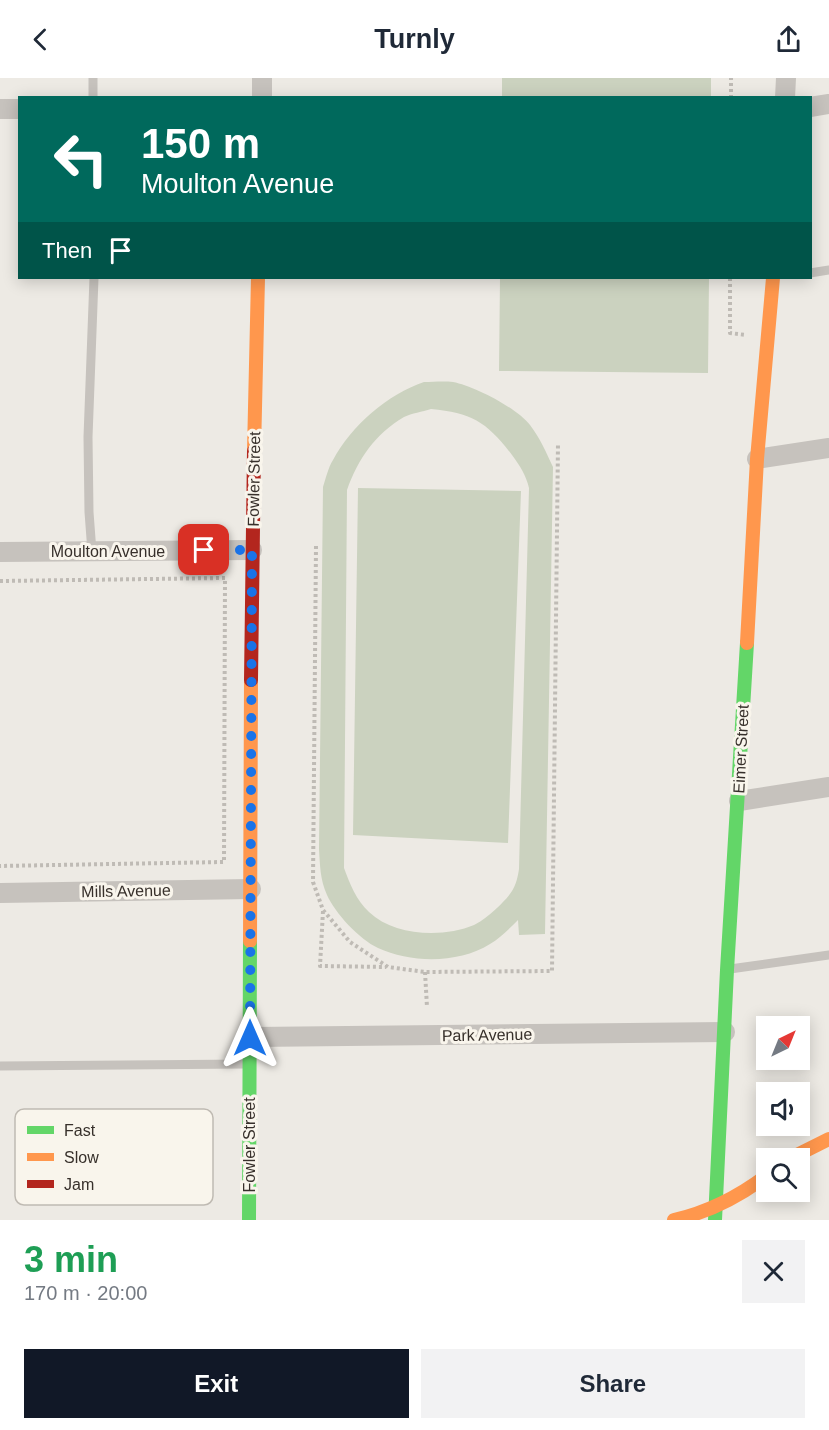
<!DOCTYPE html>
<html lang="en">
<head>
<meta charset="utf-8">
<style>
  :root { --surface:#fff; --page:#f2f2f3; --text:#1f2937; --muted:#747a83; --accent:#111827 }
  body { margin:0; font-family:Helvetica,sans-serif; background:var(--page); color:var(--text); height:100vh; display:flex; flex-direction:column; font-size:22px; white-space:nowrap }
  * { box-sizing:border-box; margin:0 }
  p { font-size:20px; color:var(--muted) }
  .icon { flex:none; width:33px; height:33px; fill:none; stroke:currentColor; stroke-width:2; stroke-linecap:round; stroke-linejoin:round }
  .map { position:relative; height:1142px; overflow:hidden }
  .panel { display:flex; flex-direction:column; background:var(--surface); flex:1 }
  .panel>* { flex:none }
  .guide { position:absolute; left:18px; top:18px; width:794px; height:183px; border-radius:0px; box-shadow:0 3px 15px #0003; background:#00695c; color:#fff; overflow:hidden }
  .needle { width:39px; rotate:43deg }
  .tools { position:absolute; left:756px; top:938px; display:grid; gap:12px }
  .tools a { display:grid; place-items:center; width:54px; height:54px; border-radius:0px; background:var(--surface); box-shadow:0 3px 15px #0003; font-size:30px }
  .pin { position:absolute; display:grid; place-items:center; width:51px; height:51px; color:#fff; margin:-26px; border-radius:12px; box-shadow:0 3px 9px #0006 }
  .me { position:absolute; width:66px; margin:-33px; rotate:0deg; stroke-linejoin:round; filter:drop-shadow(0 0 4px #0008) }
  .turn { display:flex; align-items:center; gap:21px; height:126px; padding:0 24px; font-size:27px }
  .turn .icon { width:78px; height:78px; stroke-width:2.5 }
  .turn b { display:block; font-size:42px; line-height:51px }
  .then { display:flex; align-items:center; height:57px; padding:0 24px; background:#0003; gap:12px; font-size:22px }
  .round { display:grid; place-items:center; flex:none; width:63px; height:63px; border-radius:0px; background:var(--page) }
  .head { display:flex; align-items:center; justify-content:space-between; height:102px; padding:0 24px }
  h1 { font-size:36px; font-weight:800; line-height:45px; color:#1e9e55 }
  .button { display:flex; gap:12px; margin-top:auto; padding:12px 24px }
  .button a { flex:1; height:69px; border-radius:0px; background:var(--accent); color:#fff; font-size:24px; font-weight:800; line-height:69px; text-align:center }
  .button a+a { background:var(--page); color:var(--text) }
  header { display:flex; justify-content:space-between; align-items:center; height:78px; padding:0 24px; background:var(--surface); font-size:27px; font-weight:800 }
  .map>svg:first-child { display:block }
</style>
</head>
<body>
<header><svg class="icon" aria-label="back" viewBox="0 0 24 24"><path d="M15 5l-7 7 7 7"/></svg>Turnly<svg class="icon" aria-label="share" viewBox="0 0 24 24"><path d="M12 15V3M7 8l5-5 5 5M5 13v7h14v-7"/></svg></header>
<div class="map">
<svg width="829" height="1142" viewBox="0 0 829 1142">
  <rect width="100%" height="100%" fill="#edeae4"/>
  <path fill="#cbd2bf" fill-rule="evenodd" d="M502,0H711V19H502Z
    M500,200H709L708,295L499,293Z
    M424,304C433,304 443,303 453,304C474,308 517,330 530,347C540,360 546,374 553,389L545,856L519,857L518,842C509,851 500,860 490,866C458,886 411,885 378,870C359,861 335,835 327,817C320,802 320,787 319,771L323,409C326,400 328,390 333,382C351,348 388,316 424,304ZM431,331C472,335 487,344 512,377C520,388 526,397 529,410L519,791C518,798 516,807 512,813C506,823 485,842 474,847C443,860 394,858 369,834C356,822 350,806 344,790L347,412C358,381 375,356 404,339C412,335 422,334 431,331Z
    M358,410L521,413L508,765L353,757Z"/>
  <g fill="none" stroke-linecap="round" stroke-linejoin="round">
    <path stroke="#bfbbb5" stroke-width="4" stroke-dasharray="3 3" stroke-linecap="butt" d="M731,20V0
      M730,200V255L746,257
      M316,468L313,804L323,832L350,864L388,889L425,894L552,893L558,365
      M0,503L225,500L224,784L0,788
      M323,833L320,888L386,889
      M425,894L427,929"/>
    <path stroke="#c6c2bd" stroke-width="9" d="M93,20V0
      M810,195L829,192
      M92,474L89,434L88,359L94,200
      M730,891L829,877
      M0,988L247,986"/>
    <path stroke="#c6c2bd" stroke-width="20" d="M262,20V0
      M785,20L786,0
      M810,29L829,26
      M0,31H20
      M757,381L829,370
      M0,474L252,472
      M739,723L829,709
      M0,815L251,811
      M250,959L725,954"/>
    <path stroke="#63d668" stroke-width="14" d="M249,1142L250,863
      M715,1142L727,892L747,565"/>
    <path stroke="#ff974d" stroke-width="14" d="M254,373L258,200
      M747,565L757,381L773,200
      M250,863L251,602
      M791,1080L829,1061
      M674,1142C709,1134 738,1119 766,1098"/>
    <path stroke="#b3261e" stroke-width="14" d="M251,602L254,373"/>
  </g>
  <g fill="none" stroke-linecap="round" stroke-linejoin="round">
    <path stroke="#1a73e8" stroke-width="10" stroke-dasharray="0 18" d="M204,472H252L250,960"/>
  </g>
  <g text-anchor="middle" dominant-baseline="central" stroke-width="6" stroke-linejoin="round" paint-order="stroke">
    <g font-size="16" fill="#37302b" stroke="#f9f5ec">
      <text transform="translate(254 401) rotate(-89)">Fowler Street</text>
      <text x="108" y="473">Moulton Avenue</text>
      <text transform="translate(741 671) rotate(-87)">Eimer Street</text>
      <text transform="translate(126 813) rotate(-1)">Mills Avenue</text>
      <text transform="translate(487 957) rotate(-1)">Park Avenue</text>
      <text transform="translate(249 1067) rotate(-90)">Fowler Street</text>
    </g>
  </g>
  <rect x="15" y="1031" width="198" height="96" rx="9" fill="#f9f5ec" stroke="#bfbab2" stroke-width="1.5"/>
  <rect x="27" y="1048" width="27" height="8" fill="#63d668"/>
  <rect x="27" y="1075" width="27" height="8" fill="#ff974d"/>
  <rect x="27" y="1102" width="27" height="8" fill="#b3261e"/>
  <g font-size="16" fill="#37302b">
    <text x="64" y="1058">Fast</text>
    <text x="64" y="1085">Slow</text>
    <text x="64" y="1112">Jam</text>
  </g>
</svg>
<div class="tools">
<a><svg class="needle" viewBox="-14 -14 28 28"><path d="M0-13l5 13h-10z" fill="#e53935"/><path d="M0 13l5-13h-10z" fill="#747a83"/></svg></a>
<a><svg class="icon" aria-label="sound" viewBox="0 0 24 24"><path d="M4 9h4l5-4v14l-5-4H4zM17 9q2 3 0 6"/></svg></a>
<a><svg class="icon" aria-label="search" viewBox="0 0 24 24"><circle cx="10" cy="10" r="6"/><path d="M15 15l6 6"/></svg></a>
</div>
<div class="pin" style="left:204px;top:472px;background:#d93025"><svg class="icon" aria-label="arrive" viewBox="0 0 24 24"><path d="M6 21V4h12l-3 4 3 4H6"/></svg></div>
<svg class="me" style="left:250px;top:960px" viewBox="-20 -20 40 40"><path d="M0-17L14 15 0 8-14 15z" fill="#1a73e8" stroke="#fff" stroke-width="4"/></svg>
<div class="guide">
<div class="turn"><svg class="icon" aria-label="left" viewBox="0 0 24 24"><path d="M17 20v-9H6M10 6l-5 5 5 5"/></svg><div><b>150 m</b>Moulton Avenue</div></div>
<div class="then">Then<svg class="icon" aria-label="arrive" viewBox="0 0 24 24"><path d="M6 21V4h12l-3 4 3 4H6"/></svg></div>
</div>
</div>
<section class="panel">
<div class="head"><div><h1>3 min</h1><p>170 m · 20:00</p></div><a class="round"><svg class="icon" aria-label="close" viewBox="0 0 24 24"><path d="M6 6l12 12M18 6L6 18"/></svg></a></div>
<div class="button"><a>Exit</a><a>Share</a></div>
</section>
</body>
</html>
